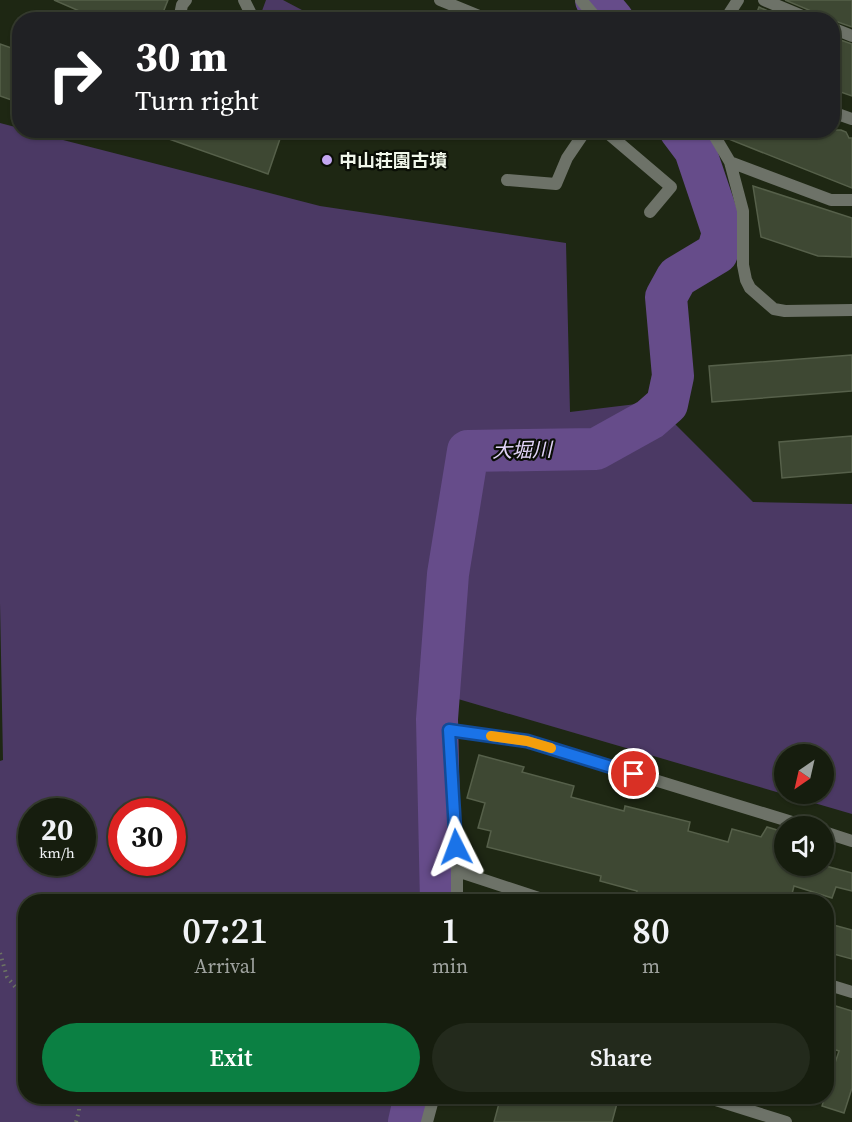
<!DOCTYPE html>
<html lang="en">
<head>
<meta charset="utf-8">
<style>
  :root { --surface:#161d0e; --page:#232a1c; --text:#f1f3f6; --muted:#9ea29e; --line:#353b2e; --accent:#0b8043 }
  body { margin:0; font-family:"Source Serif 4","Noto Sans JP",serif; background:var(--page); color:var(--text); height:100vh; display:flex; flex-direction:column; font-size:22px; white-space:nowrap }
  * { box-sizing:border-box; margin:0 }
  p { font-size:20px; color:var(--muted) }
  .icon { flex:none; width:33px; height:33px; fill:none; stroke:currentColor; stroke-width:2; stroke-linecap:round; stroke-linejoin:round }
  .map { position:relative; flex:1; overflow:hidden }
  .sheet { position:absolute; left:18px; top:894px; width:816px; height:210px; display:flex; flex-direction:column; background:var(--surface); border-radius:24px; box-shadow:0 2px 4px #0004,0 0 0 2px var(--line) }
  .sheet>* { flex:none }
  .top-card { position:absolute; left:12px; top:12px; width:828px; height:126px; border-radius:24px; box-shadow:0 2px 4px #0004,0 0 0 2px var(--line); background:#202124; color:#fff; overflow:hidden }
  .needle { width:39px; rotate:214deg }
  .buttons { position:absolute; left:774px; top:744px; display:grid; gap:12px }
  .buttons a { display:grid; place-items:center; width:60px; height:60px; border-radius:50%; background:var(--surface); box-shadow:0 2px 4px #0004,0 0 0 2px var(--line); font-size:30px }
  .speed { position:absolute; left:18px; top:798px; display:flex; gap:12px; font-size:30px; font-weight:700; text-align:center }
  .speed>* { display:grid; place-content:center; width:78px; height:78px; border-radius:50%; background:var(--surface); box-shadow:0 2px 4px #0004,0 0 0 2px var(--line); line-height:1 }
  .speed small { font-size:15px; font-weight:400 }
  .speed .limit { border:9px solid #d22; background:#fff; color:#111 }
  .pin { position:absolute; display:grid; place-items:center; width:51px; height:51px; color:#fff; margin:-26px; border:3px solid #fff; border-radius:50%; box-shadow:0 2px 6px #0007 }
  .me { position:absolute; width:66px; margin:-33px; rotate:357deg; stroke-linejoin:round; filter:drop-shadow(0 0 4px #0008) }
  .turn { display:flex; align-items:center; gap:21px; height:126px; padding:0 24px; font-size:27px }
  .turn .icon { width:78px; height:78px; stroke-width:2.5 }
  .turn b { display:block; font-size:42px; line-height:51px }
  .eta { display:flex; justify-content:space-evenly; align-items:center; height:102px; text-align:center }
  .eta b { font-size:36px; font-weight:600; line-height:42px }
  .action { display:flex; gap:12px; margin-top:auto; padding:12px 24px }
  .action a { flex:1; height:69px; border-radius:36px; background:var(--accent); color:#fff; font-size:24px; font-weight:600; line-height:69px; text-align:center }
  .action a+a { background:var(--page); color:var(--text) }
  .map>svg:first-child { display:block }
</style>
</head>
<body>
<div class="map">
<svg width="852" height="1122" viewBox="0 0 852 1122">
  <rect width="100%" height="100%" fill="#1e2713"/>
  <path fill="#4b3964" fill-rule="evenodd" d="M266,0H283L319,19H259Z
    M0,123L19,128L20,130L28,131L320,206L566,243L570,412L653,402L753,502L852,504V814L441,694L429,901L26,902V1096L406,1097L401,1122H0V761L3,760L0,603ZM784,754H824V794H784ZM32,812H82V862H32ZM122,812H172V862H122Z"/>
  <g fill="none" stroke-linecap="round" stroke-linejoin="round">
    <path stroke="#664c8a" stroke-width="42" d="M596,0L613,20
      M441,902L437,719L448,574L468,451L596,449L650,419L667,404L673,376L666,297L677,277L717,253L723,233L695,150L680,130
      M409,1122L415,1096"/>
  </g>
  <path fill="#3e4833" stroke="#56604a" stroke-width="1.5" d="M54,0H168L160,20H100Z
    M785,0H852V27L832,20H820L816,13Z
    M759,7L761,8L789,20H754Z
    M832,37L852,44V96L832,89Z
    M0,44L20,51V103L0,96Z
    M153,130H283L268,174L152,133Z
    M721,130H841L846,132L849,138H852V188L726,138Z
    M753,186L852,218V257L818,256L761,237Z
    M852,355V391L712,402L709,366Z
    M852,436V472L782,478L779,442Z
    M479,755L524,767L522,772L574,786L571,797L624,811L625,806L690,822L688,831L728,842L732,829L761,837L767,827L784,832V866H826L852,873V891L836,887L832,898L794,886L790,902H634L637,891L600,881L601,876L487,847L491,831L478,828L485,803L467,798Z
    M826,923L852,930V959L826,952Z
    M826,1003L852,1011V1088L844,1113L822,1106L825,1096H826V1090L839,1051L826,1047Z
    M501,1096H619L612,1122H494Z"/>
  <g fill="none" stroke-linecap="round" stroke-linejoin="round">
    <path stroke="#6c7463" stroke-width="4" stroke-dasharray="1.5 4.5" stroke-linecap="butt" d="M0,953L7,977L26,1000
      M76,1122L79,1111V1096"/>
    <path stroke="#6d7268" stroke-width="12" d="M244,0L250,12L251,20
      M440,0L489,20
      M581,0L598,20
      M764,0L812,20
      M179,20L182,5L186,0
      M725,20L738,0
      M832,28L852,36
      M832,112L852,119
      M604,130L671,187L650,212
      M711,130L730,162L743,211V265L746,280L750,288L774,309L785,311L852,310
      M730,162L831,200H852
      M507,180L556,184L567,158L586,130
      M824,832L852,841
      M457,902V871
      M551,902L457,871L449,730L527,741L805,826
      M826,984L852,992
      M703,1096L786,1122
      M427,1122L434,1096"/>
  </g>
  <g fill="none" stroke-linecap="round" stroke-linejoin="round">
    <g stroke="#114b97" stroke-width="15">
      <path id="route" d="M456,847L449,730L527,741L634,774"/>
    </g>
    <use href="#route" stroke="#1a73e8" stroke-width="10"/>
    <path stroke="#f59e0b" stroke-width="10" d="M491,736L527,741L551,748"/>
  </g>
  <circle fill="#c4a7f1" stroke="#0a0e06" stroke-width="2" cx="327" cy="160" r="6"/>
  <g text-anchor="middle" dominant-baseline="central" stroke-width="4.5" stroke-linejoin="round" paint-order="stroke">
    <g font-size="18" font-weight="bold" fill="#f0f6ea" stroke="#0a0e06" text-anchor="start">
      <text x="339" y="160">中山荘園古墳</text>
    </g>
    <g font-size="20" font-style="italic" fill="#e2d4f9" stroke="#0a0e06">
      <text transform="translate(522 450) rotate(-1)">大堀川</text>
    </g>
  </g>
</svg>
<div class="buttons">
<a><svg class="needle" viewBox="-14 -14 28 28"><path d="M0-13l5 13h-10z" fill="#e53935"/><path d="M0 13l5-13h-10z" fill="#9ea29e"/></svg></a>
<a><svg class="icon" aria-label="sound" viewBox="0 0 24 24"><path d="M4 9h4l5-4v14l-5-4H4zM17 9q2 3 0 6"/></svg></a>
</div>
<div class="speed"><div>20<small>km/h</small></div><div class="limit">30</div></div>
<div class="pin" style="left:634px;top:774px;background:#d93025"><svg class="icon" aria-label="arrive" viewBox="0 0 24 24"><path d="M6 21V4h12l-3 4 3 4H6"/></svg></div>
<svg class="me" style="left:456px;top:847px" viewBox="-20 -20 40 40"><path d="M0-17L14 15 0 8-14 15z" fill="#1a73e8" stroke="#fff" stroke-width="4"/></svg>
<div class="top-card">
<div class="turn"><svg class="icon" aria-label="right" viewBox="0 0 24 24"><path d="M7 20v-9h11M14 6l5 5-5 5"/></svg><div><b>30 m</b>Turn right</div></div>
</div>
<section class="sheet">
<div class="eta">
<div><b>07:21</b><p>Arrival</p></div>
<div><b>1</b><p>min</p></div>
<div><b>80</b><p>m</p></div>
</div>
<div class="action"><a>Exit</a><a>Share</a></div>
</section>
</div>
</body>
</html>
